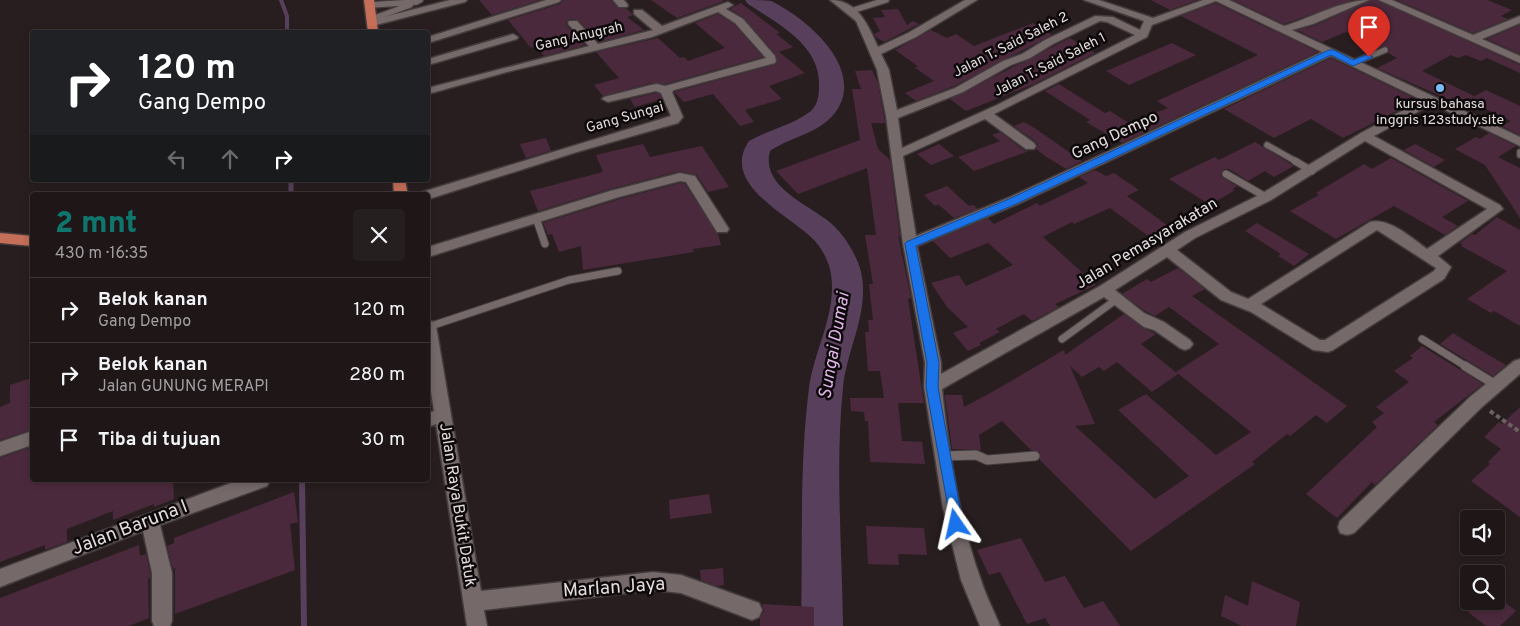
<!DOCTYPE html>
<html lang="id">
<head>
<meta charset="utf-8">
<style>
  :root { --surface:#1e1617; --page:#261f20; --text:#f1f3f6; --muted:#a19fa1; --line:#3c3536; --accent:#0f766e }
  body { margin:0; font-family:Overpass,sans-serif; background:var(--page); color:var(--text); height:100vh; display:flex; flex-direction:column; font-size:19px; white-space:nowrap }
  * { box-sizing:border-box; margin:0 }
  p { font-size:16px; color:var(--muted) }
  .icon { flex:none; width:28px; height:28px; fill:none; stroke:currentColor; stroke-width:2; stroke-linecap:round; stroke-linejoin:round }
  .map { position:relative; flex:1; overflow:hidden }
  .drawer { position:absolute; left:30px; top:192px; width:400px; height:290px; display:flex; flex-direction:column; background:var(--surface); border-radius:5px; box-shadow:0 2px 8px #0003,0 0 0 1px var(--line) }
  .drawer>* { flex:none }
  .guide { position:absolute; left:30px; top:30px; width:400px; height:152px; border-radius:5px; box-shadow:0 2px 8px #0003,0 0 0 1px var(--line); background:#202124; color:#fff; overflow:hidden }
  .buttons { position:absolute; left:1460px; top:510px; display:grid; gap:10px }
  .buttons a { display:grid; place-items:center; width:45px; height:45px; border-radius:5px; background:var(--surface); box-shadow:0 2px 8px #0003,0 0 0 1px var(--line); font-size:25px }
  .pin { position:absolute; display:grid; place-items:center; width:42px; height:42px; color:#fff; margin:-51px -21px; border-radius:50% 50% 50% 0; rotate:-45deg; box-shadow:0 0 5px #0007 }
  .pin .icon { rotate:45deg }
  .me { position:absolute; width:55px; margin:-28px; rotate:349deg; stroke-linejoin:round; filter:drop-shadow(0 0 4px #0008) }
  .turn { display:flex; align-items:center; gap:18px; height:105px; padding:0 25px; font-size:22px }
  .turn .icon { width:65px; height:65px; stroke-width:2.5 }
  .turn b { display:block; font-size:35px; line-height:42px }
  .lanes { display:flex; align-items:center; height:48px; padding:0 25px; background:#0003; justify-content:center; gap:25px; direction:ltr }
  .lanes .off { opacity:.35 }
  .round { display:grid; place-items:center; flex:none; width:52px; height:52px; border-radius:5px; background:var(--page) }
  .headline { display:flex; align-items:center; justify-content:space-between; height:85px; padding:0 25px }
  h1 { font-size:30px; font-weight:800; line-height:38px; color:var(--accent) }
  ul { padding:0; list-style:none }
  li { display:flex; align-items:center; gap:15px; height:65px; padding:0 25px; border-top:1px solid var(--line) }
  li div { flex:1 }
  li b { display:block; font-size:19px }
  li em { font-style:normal }
  .map>svg:first-child { display:block }
</style>
</head>
<body>
<div class="map">
<svg width="1520" height="626" viewBox="0 0 1520 626">
  <rect width="100%" height="100%" fill="#281e1f"/>
  <g fill="none" stroke-linecap="round" stroke-linejoin="round">
    <path stroke="#58405d" stroke-width="4" d="M281,0L287,16V32"/>
    <path stroke="#58405d" stroke-width="5" d="M291,180V195"/>
    <path stroke="#58405d" stroke-width="6" d="M302,480L304,626"/>
    <path fill="#58405d" fill-rule="evenodd" d="M745,0C752,0 764,0 771,1C805,17 865,67 837,110C822,133 792,136 770,151C760,189 812,205 834,226C846,238 857,256 861,272C870,311 847,349 843,387C835,467 842,546 843,626H801C803,546 799,467 809,388C814,350 837,314 831,274C829,262 823,250 815,241C792,216 719,185 749,141C768,130 793,125 811,111C818,104 819,95 819,86C821,45 778,24 748,4Z"/>
  </g>
  <path fill="#4b293c" d="M479,0H540L492,15Z
    M563,0H611L618,8L627,9L633,15L627,17L644,30L599,42L578,20L569,19L566,22L567,26L585,45L544,56L536,46L531,48L508,20L560,4Z
    M651,0H722L724,1L677,18Z
    M1151,0H1197L1170,10Z
    M1233,0H1353L1284,24Z
    M1371,0H1377L1520,65V73L1487,58L1481,61L1466,55L1458,58L1451,55L1422,71L1474,96L1459,104L1377,68L1397,58L1388,53L1390,50L1387,46L1378,48L1346,32L1322,42L1297,30L1314,26Z
    M1397,0H1487L1512,10L1501,16L1508,19L1473,33Z
    M741,3L780,33L776,34L793,47L779,52L805,73L769,86L782,99L745,110L754,122L740,126L713,94L684,102L674,92L777,64L776,55L744,18L730,9Z
    M1216,3L1318,52L1122,143L1086,122L1090,120L1045,91L1059,84L1105,113L1110,111L1129,123L1168,108L1157,101L1258,55L1181,16Z
    M898,9L907,25L913,21L919,24L884,42L876,37L874,34L880,31L873,18L885,17L881,10Z
    M718,14L734,24L763,57L665,84L651,83L603,96L594,85L619,78L596,52L658,38L680,58L684,57L688,61L725,48L695,23Z
    M1033,23L1052,35L954,86L916,101L905,93L934,81L914,67H919L895,50L931,30L947,38L956,34L974,46Z
    M1520,25V54L1487,39Z
    M1070,38L1095,53L1034,84L966,111L950,99Z
    M1172,43L1196,55L1129,85L1106,71Z
    M1331,58L1412,97L1393,107L1399,110L1343,138L1311,119L1274,138L1224,109Z
    M872,70L878,83L885,123H871L878,149L890,160L900,238L898,235L911,298L908,299L924,403H898L902,441L922,442L925,464L870,462L868,421H865L864,412L851,411L850,398H884L880,371H868L865,332H869L868,320H873L869,284H873L865,235H876L867,168L798,194L776,171L860,140L852,89H861L855,71Z
    M1486,90L1520,106V135L1502,126L1511,121L1467,100Z
    M656,93L660,94L662,99L635,107L630,99Z
    M1024,122L1033,127L1082,161L1066,169L1045,156L1036,149L1038,145L1035,141L1014,126Z
    M1000,132L1025,151H1029L974,171L958,157L1000,141L992,135Z
    M1489,133L1516,146L1498,157L1520,168V218L1485,165L1455,149L1476,137L1480,139Z
    M546,138L551,151L526,158L520,144Z
    M1255,142L1294,166L1274,177L1265,171L1248,181L1229,169H1224L1221,174L1222,177L1237,186L1233,189L1235,190L1210,205L1169,179L1215,157L1219,160Z
    M643,144L650,157L702,146L729,187L708,192L697,175L680,171L610,189L538,211L530,191L603,172L596,155Z
    M939,144L954,156L931,165L917,154Z
    M1415,144L1445,160L1434,167L1404,150Z
    M1391,158L1468,201L1442,217L1458,226L1445,235L1394,206L1336,239L1290,211L1319,195L1316,193L1364,164L1372,169Z
    M1095,170L1106,176L1114,173L1139,190L1127,196L1171,228L1151,238L1110,208L1074,224L1072,222L1043,237L1096,285L1055,304L1059,307L1032,321L1024,314L996,329L1000,332L979,343L981,345L968,351L953,333L968,327L947,307L931,283L959,275L966,286L1013,265L988,243L950,258L933,241L988,218L994,224L1037,203L1040,206L1088,183L1079,177Z
    M680,183L685,184L718,234L721,245L693,249L694,252L583,270L581,246L559,252L552,234L548,235L543,223L620,199Z
    M947,186L969,206L973,205L978,209L954,218L938,204L935,206L924,195Z
    M1497,217L1520,230V326L1494,311L1491,313L1467,299L1507,271L1461,246L1463,245L1460,243L1472,234L1475,235Z
    M1257,223L1309,254L1294,266L1278,256L1281,254L1245,231Z
    M1178,268L1205,289L1192,296L1347,406L1327,423L1316,415L1290,436L1287,434L1252,462L1255,464L1131,551L1040,460V452L1031,450L1002,421L979,435L981,450L952,449L945,395H962L964,407L994,391L1064,350L1065,355L1124,314L1143,328L1156,334L1141,344L1178,374L1152,392L1117,362L1104,371L1099,367L1082,377L1070,366L1095,424L1075,426L1155,499L1189,476L1118,410L1146,394L1216,455L1251,432L1176,372L1219,344L1169,307L1155,316L1145,311L1122,294L1147,279L1151,282Z
    M1453,333L1485,353L1506,365L1493,376L1440,344Z
    M1422,346L1483,384L1434,422L1438,425L1375,485L1372,482L1337,518L1306,494L1377,427L1372,422L1384,413L1376,407L1409,382L1394,371L1413,358L1410,356Z
    M31,378L30,430L0,440V407L10,403V385Z
    M1520,407V517L1471,481L1490,464L1488,462L1501,449L1484,437L1499,422L1502,424Z
    M32,447V480H173L174,499L154,507V504L113,520V511L67,529V542L45,550V545L0,562V458Z
    M294,492L298,522L290,524L295,570L175,614V568L173,569L167,546L174,543V538Z
    M709,494L712,513L670,519L669,500Z
    M866,526L924,528L927,555L898,554L899,565L868,564Z
    M1021,538L1045,582L1065,576L1084,608L1103,601L1120,626H1050L1045,618L1027,624L1000,572L989,575L977,550Z
    M139,545L140,556L146,554L150,573V578L148,579L149,618L129,626H0V598Z
    M723,568L724,585L716,586L701,580L700,570Z
    M1252,581L1300,602L1296,626H1242L1221,616L1225,595L1248,606Z
    M1480,601H1503L1516,611L1500,626H1486L1468,612Z
    M762,604L814,607V626H760V618L764,611Z"/>
  <g fill="none" stroke-linecap="round" stroke-linejoin="round">
    <g stroke="#433b3c" stroke-width="8">
      <path id="lane-far2" d="M370,5L416,2L420,0
        M851,11L886,0
        M372,19L410,5
        M1353,63L1385,50
        M1267,145L1297,162
        M1520,152V155"/>
    </g>
    <g stroke="#433b3c" stroke-width="9">
      <path id="lane-far1" d="M1295,161L1312,171
        M1226,174L1266,197
        M536,218L545,244
        M428,327L569,280L618,271
        M1062,339L1117,299
        M1422,339L1467,367"/>
    </g>
    <g stroke="#433b3c" stroke-width="11">
      <path id="lane" d="M1465,366L1496,385
        M943,456L976,455L987,460L1035,456"/>
    </g>
    <g stroke="#433b3c" stroke-width="3">
      <path id="street" d="M450,0H467L465,2L372,26L367,23L368,21Z
        M546,0H561L559,2L428,43V37Z
        M613,0H624L628,5L627,7H619Z
        M830,0C858,0 868,25 878,47L908,33L965,0H977L916,37L881,54L889,70L897,110L955,88L1003,61L1022,54L1045,40L1095,16L1113,17L1140,30L1144,21L1084,0H1099L1153,18L1203,0H1229L1284,26C1311,18 1342,0 1369,0L1313,24L1292,30L1520,137V146L1432,104L1374,136L1500,205L1503,209L1438,256L1451,267L1444,279L1333,350L1328,352L1313,350L1251,312L1221,300L1167,257L1115,290L1144,313L1164,322L1190,340L1193,344L1190,348L1185,350L1180,348L1154,330L1144,327L1104,297L942,389C949,453 959,520 981,580C986,596 994,611 1000,626H980L961,580L943,508L924,387L925,363L903,244L886,116L877,70L856,21ZM1216,1L1322,52L1008,198L916,236L903,156L985,119L1026,149H1034L1036,146L1034,143L994,114L1147,37L1152,25ZM1100,21L1107,22L1135,35L997,105L902,148L898,118L963,92L1011,65L1030,58L1053,44ZM1331,56L1422,100L1361,133L1261,194L1185,232L1100,286L941,374V363L917,246L1018,204ZM1365,141L1487,209L1427,249C1413,239 1389,217 1370,222L1248,299L1231,292L1177,250L1195,238L1271,200ZM1377,230L1436,268L1434,271L1325,340H1320L1261,304Z
        M1379,0H1392L1473,35L1520,16V23L1482,39L1520,56V63Z
        M728,2L733,5L726,9L743,19L775,56L776,61L775,63L674,90L672,92L683,117L678,123L577,152L432,198L428,199V195H420L422,192L671,116L661,93L656,91L608,102L602,99L604,97L651,85L657,84L665,86L766,58L735,23L718,12L652,37L507,72L428,94V88L589,46L569,25L568,23L569,21H577L598,44L653,30L634,14V10H642L662,26Z
        M513,34L518,37L517,39L428,65V59Z
        M680,173L695,176L729,229L727,232H717L686,182L680,181L619,197L428,257V247L610,191Z
        M428,320L433,322L436,326L481,591L653,572L681,575L759,603L762,610L759,617L752,620L681,593L653,590L484,610L487,626H467L436,424L428,427V413L434,411L428,372Z
        M1520,359V374L1482,407L1354,533L1347,535L1340,533L1338,527L1340,521L1470,397L1514,361Z
        M32,431V445L0,456V442Z
        M239,480H270L267,486L160,525L172,573V621L170,626H154L152,621V573L143,531L0,587V569Z"/>
    </g>
    <g stroke="#433b3c" stroke-width="3">
      <path id="primary" d="M364,0H374L378,32H368Z
        M393,180H405L408,195H394Z
        M0,233L32,236V246L0,243Z"/>
    </g>
    <path stroke="#6a6162" stroke-width="4" stroke-dasharray="4.5 3" stroke-linecap="butt" d="M1490,411L1520,432"/>
    <use href="#lane-far2" stroke="#75696a" stroke-width="5.5"/>
    <use href="#lane-far1" stroke="#75696a" stroke-width="7"/>
    <use href="#lane" stroke="#75696a" stroke-width="9"/>
    <use href="#street" fill="#75696a" fill-rule="evenodd"/>
    <use href="#primary" fill="#c56e58" fill-rule="evenodd"/>
  </g>
  <path fill="#1a73e8" stroke="#114b97" d="M1329,50H1334L1353,60L1369,54L1373,57L1353,66L1331,55L1016,204L916,246L939,363L938,387L963,524L961,529L956,531L952,529L926,387L927,363L905,244L906,242L1009,199Z"/>
  <circle fill="#7abef8" stroke="#0d090a" stroke-width="2" cx="1440" cy="88" r="5"/>
  <g text-anchor="middle" dominant-baseline="central" stroke-width="5" stroke-linejoin="round" paint-order="stroke">
    <g font-size="14" fill="#e3dcdd" stroke="#0d090a">
      <text transform="translate(579 37) rotate(-13)">Gang Anugrah</text>
      <text transform="translate(1011 45) rotate(-27)">Jalan T. Said Saleh 2</text>
      <text transform="translate(1050 65) rotate(-27)">Jalan T. Said Saleh 1</text>
      <text transform="translate(625 118) rotate(-16)">Gang Sungai</text>
    </g>
    <g font-size="14" fill="#e3dcdd" stroke="#0d090a">
      <text x="1440" y="104">kursus bahasa<tspan x="1440" dy="16">inggris 123study.site</tspan></text>
    </g>
    <g font-size="16" fill="#e3dcdd" stroke="#0d090a">
      <text transform="translate(1115 136) rotate(-25)">Gang Dempo</text>
      <text transform="translate(1147 244) rotate(-31)">Jalan Pemasyarakatan</text>
      <text transform="translate(457 505) rotate(81)">Jalan Raya Bukit Datuk</text>
    </g>
    <g font-size="18" font-style="italic" fill="#e0b4e9" stroke="#0d090a">
      <text transform="translate(835 346) rotate(-80)">Sungai Dumai</text>
    </g>
    <g font-size="19" fill="#e3dcdd" stroke="#0d090a">
      <text transform="translate(130 528) rotate(-21)">Jalan Baruna I</text>
      <text transform="translate(614 588) rotate(-4)">Marlan Jaya</text>
    </g>
  </g>
</svg>
<div class="buttons">
<a><svg class="icon" aria-label="sound" viewBox="0 0 24 24"><path d="M4 9h4l5-4v14l-5-4H4zM17 9q2 3 0 6"/></svg></a>
<a><svg class="icon" aria-label="search" viewBox="0 0 24 24"><circle cx="10" cy="10" r="6"/><path d="M15 15l6 6"/></svg></a>
</div>
<div class="pin" style="left:1369px;top:57px;background:#d93025"><svg class="icon" aria-label="arrive" viewBox="0 0 24 24"><path d="M6 21V4h12l-3 4 3 4H6"/></svg></div>
<svg class="me" style="left:956px;top:524px" viewBox="-20 -20 40 40"><path d="M0-17L14 15 0 8-14 15z" fill="#1a73e8" stroke="#fff" stroke-width="4"/></svg>
<div class="guide">
<div class="turn"><svg class="icon" aria-label="right" viewBox="0 0 24 24"><path d="M7 20v-9h11M14 6l5 5-5 5"/></svg><div><b>120 m</b>Gang Dempo</div></div>
<div class="lanes"><svg class="icon off" aria-label="left" viewBox="0 0 24 24"><path d="M17 20v-9H6M10 6l-5 5 5 5"/></svg><svg class="icon off" aria-label="ahead" viewBox="0 0 24 24"><path d="M12 20V5M6 11l6-6 6 6"/></svg><svg class="icon" aria-label="right" viewBox="0 0 24 24"><path d="M7 20v-9h11M14 6l5 5-5 5"/></svg></div>
</div>
<section class="drawer">
<div class="headline"><div><h1>2 mnt</h1><p>430 m · 16:35</p></div><a class="round"><svg class="icon" aria-label="close" viewBox="0 0 24 24"><path d="M6 6l12 12M18 6L6 18"/></svg></a></div>
<ul>
<li><svg class="icon" aria-label="right" viewBox="0 0 24 24"><path d="M7 20v-9h11M14 6l5 5-5 5"/></svg><div><b>Belok kanan</b><p>Gang Dempo</p></div><em>120 m</em></li>
<li><svg class="icon" aria-label="right" viewBox="0 0 24 24"><path d="M7 20v-9h11M14 6l5 5-5 5"/></svg><div><b>Belok kanan</b><p>Jalan GUNUNG MERAPI</p></div><em>280 m</em></li>
<li><svg class="icon" aria-label="arrive" viewBox="0 0 24 24"><path d="M6 21V4h12l-3 4 3 4H6"/></svg><div><b>Tiba di tujuan</b></div><em>30 m</em></li>
</ul>
</section>
</div>
</body>
</html>
